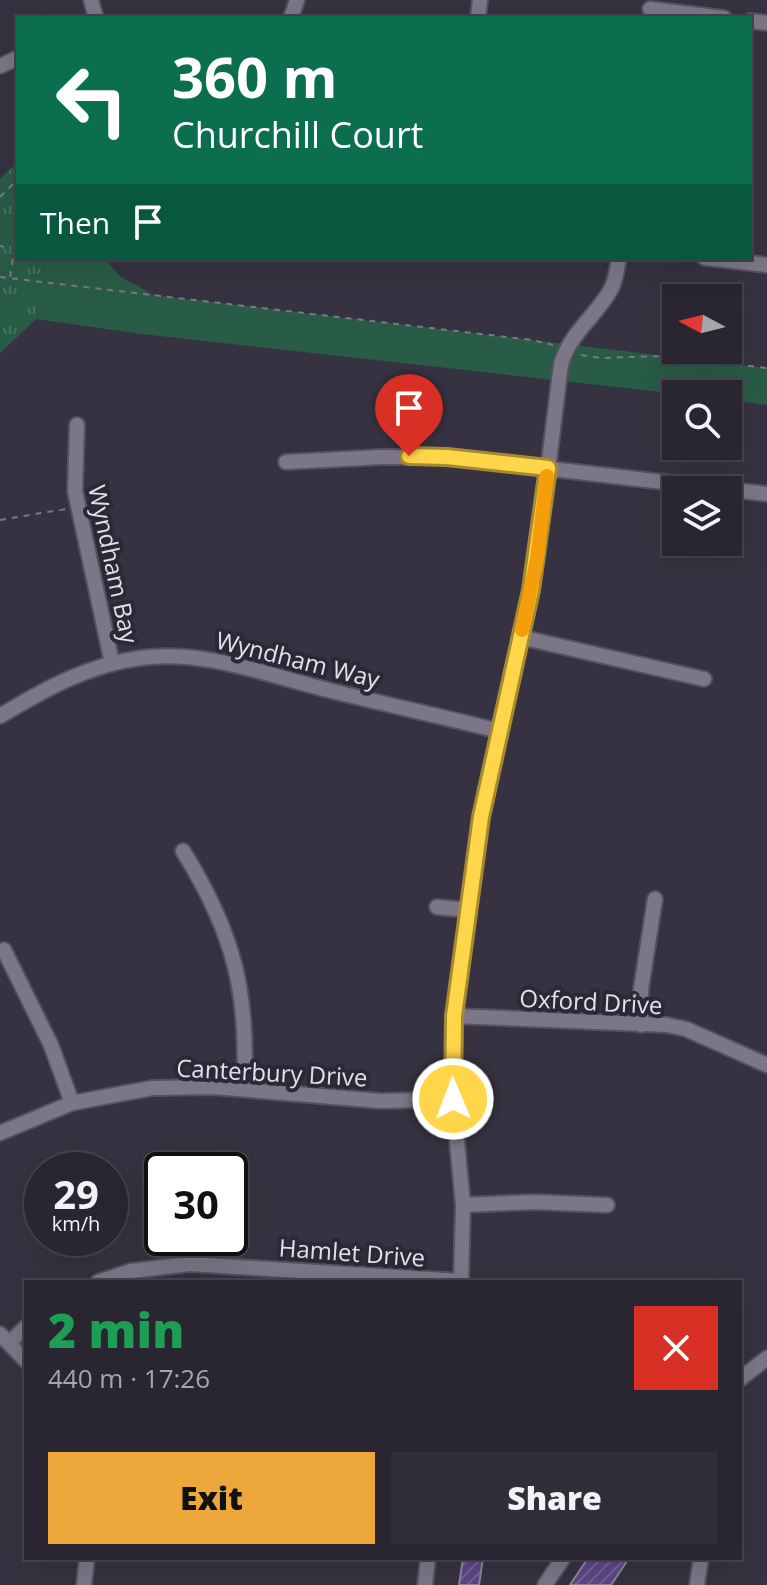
<!DOCTYPE html>
<html lang="en">
<head>
<meta charset="utf-8">
<style>
  :root { --surface:#292631; --page:#312e39; --text:#f1f3f6; --muted:#a5a5ab; --line:#45434d; --accent:#eda83c }
  body { margin:0; font-family:"Open Sans",sans-serif; background:var(--page); color:var(--text); height:100vh; display:flex; flex-direction:column; font-size:30px; white-space:nowrap }
  * { box-sizing:border-box; margin:0 }
  p { font-size:26px; color:var(--muted) }
  .icon { flex:none; width:44px; height:44px; fill:none; stroke:currentColor; stroke-width:2; stroke-linecap:round; stroke-linejoin:round }
  .map { position:relative; flex:1; overflow:hidden }
  .panel { position:absolute; left:24px; top:1280px; width:718px; height:280px; display:flex; flex-direction:column; background:var(--surface); border-radius:0px; box-shadow:0 8px 32px #0002,0 0 0 2px var(--line) }
  .panel>* { flex:none }
  .guide { position:absolute; left:16px; top:16px; width:736px; height:244px; border-radius:0px; box-shadow:0 8px 32px #0002,0 0 0 2px var(--line); background:#0b6e4f; color:#fff; overflow:hidden }
  .needle { width:52px; rotate:277deg }
  .controls { position:absolute; left:662px; top:284px; display:grid; gap:16px }
  .controls a { display:grid; place-items:center; width:80px; height:80px; border-radius:0px; background:var(--surface); box-shadow:0 8px 32px #0002,0 0 0 2px var(--line); font-size:40px }
  .speed { position:absolute; left:24px; top:1152px; display:flex; gap:16px; font-size:40px; font-weight:700; text-align:center }
  .speed>* { display:grid; place-content:center; width:104px; height:104px; border-radius:50%; background:var(--surface); box-shadow:0 8px 32px #0002,0 0 0 2px var(--line); line-height:1 }
  .speed small { font-size:20px; font-weight:400 }
  .speed .limit { border:4px solid #111; border-radius:12px; background:#fff; color:#111 }
  .pin { position:absolute; display:grid; place-items:center; width:68px; height:68px; color:#fff; margin:-82px -34px; border-radius:50% 50% 50% 0; rotate:-45deg; box-shadow:0 0 8px #0007 }
  .pin .icon { rotate:45deg }
  .me { position:absolute; width:88px; margin:-44px; rotate:359deg; stroke-linejoin:round; filter:drop-shadow(0 0 6px #0008) }
  .turn { display:flex; align-items:center; gap:28px; height:168px; padding:0 24px; font-size:36px }
  .turn .icon { width:104px; height:104px; stroke-width:2.5 }
  .turn b { display:block; font-size:56px; line-height:68px }
  .then { display:flex; align-items:center; height:76px; padding:0 24px; background:#0003; gap:16px; font-size:30px }
  .round { display:grid; place-items:center; flex:none; width:84px; height:84px; border-radius:0px; background:var(--page) }
  .headline { display:flex; align-items:center; justify-content:space-between; height:136px; padding:0 24px }
  h1 { font-size:48px; font-weight:800; line-height:60px; color:#1e9e55 }
  .button { display:flex; gap:16px; margin-top:auto; padding:16px 24px }
  .button a { flex:1; height:92px; border-radius:0px; background:var(--accent); color:#111; font-size:32px; font-weight:800; line-height:92px; text-align:center }
  .button a+a { background:var(--page); color:var(--text) }
  .map>svg:first-child { display:block }
</style>
</head>
<body>
<div class="map">
<svg width="767" height="1585" viewBox="0 0 767 1585">
  <defs>
    <pattern id="park-tufts" width="24" height="20" patternUnits="userSpaceOnUse" patternTransform="scale(2)"><rect width="24" height="20" fill="#295c46"/><path d="M3 7l-1-3M5 7V3M7 7l1-3M15 17l-1-3M17 17v-4M19 17l1-3" fill="none" stroke="#487361"/></pattern>
    <pattern id="building-hatch" width="6" height="6" patternUnits="userSpaceOnUse" patternTransform="scale(2)"><rect width="6" height="6" fill="#5d4586"/><path d="M-1 1l2-2M0 6l6-6M5 7l2-2" fill="none" stroke="#746097"/></pattern>
  </defs>
  <rect width="100%" height="100%" fill="#373241"/>
  <path fill="#295c46" d="M18,162V258H104L121,277L154,295L767,368V405L728,400V394H679L142,334L36,319L0,353V179Z"/>
  <path fill="url(#park-tufts)" d="M18,162V258H65L41,282L36,319L0,353V179Z"/>
  <path fill="url(#building-hatch)" stroke="#8b8698" stroke-width="2" d="M463,1558H483L479,1585H459Z
    M588,1558H629L611,1585H570Z"/>
  <g fill="none" stroke-linecap="round" stroke-linejoin="round">
    <g stroke="#55515e" stroke-width="18">
      <path id="street" d="M91,0L96,18
        M650,9L724,18
        M291,18L297,0
        M478,18L480,0
        M750,21L767,23
        M0,66L18,58
        M705,258L767,265
        M77,425L75,491L112,663
        M286,462L382,457H447L767,494
        M520,637L704,679
        M0,716C45,689 88,665 140,658C206,649 269,676 332,691C388,705 444,717 499,731
        M183,851C234,933 249,993 244,1089
        M437,907L468,910
        M4,950L51,1045L72,1103
        M454,1016L667,1025L686,1029L767,1065
        M641,1025V989L655,899
        M0,1133L72,1103L152,1088L213,1087L381,1101L453,1099
        M463,1205L534,1202L607,1205
        M98,1282L131,1271L190,1264L461,1281
        M461,1282L463,1205L453,1099L454,1016L485,794L537,559L561,364C572,330 595,318 611,289C616,280 617,268 619,258
        M0,1334L26,1361
        M9,1343L26,1327
        M740,1379L767,1358
        M84,1585L87,1558
        M425,1585L428,1558
        M545,1585L563,1558
        M697,1585L701,1558"/>
    </g>
    <path stroke="#7b7784" stroke-width="2" stroke-dasharray="6 6" stroke-linecap="butt" d="M0,197L18,179
      M0,246L4,247
      M0,277L532,340L553,345
      M10,277L13,258
      M581,355L601,358L663,356L767,368
      M0,520L66,509"/>
    <use href="#street" stroke="#7c7788" stroke-width="14"/>
  </g>
  <g fill="none" stroke-linecap="round" stroke-linejoin="round">
    <g stroke="#a68a30" stroke-width="20">
      <path id="route" d="M409,456L447,457L548,468L531,590L481,817L454,1016L453,1099"/>
    </g>
    <use href="#route" stroke="#ffd54a" stroke-width="14"/>
    <path stroke="#f59e0b" stroke-width="14" d="M522,630L537,559L547,476"/>
  </g>
  <g text-anchor="middle" dominant-baseline="central" stroke-width="8" stroke-linejoin="round" paint-order="stroke">
    <g font-size="24" fill="#e3e0ea" stroke="#2d2837">
      <text transform="translate(114 564) rotate(78)">Wyndham Bay</text>
      <text transform="translate(298 659) rotate(14)">Wyndham Way</text>
      <text transform="translate(591 1001) rotate(3)">Oxford Drive</text>
      <text transform="translate(272 1072) rotate(3)">Canterbury Drive</text>
      <text transform="translate(352 1252) rotate(4)">Hamlet Drive</text>
    </g>
  </g>
</svg>
<div class="controls">
<a><svg class="needle" viewBox="-14 -14 28 28"><path d="M0-13l5 13h-10z" fill="#e53935"/><path d="M0 13l5-13h-10z" fill="#a5a5ab"/></svg></a>
<a><svg class="icon" aria-label="search" viewBox="0 0 24 24"><circle cx="10" cy="10" r="6"/><path d="M15 15l6 6"/></svg></a>
<a><svg class="icon" aria-label="layers" viewBox="0 0 24 24"><path d="M12 4l9 5-9 5-9-5zM3 14l9 5 9-5"/></svg></a>
</div>
<div class="speed"><div>29<small>km/h</small></div><div class="limit">30</div></div>
<div class="pin" style="left:409px;top:456px;background:#d93025"><svg class="icon" aria-label="arrive" viewBox="0 0 24 24"><path d="M6 21V4h12l-3 4 3 4H6"/></svg></div>
<svg class="me" style="left:453px;top:1099px" viewBox="-20 -20 40 40"><circle r="17" fill="#ffd54a" stroke="#fff" stroke-width="3"/><path d="M0-11L8 9 0 5-8 9z" fill="#fff"/></svg>
<div class="guide">
<div class="turn"><svg class="icon" aria-label="left" viewBox="0 0 24 24"><path d="M17 20v-9H6M10 6l-5 5 5 5"/></svg><div><b>360 m</b>Churchill Court</div></div>
<div class="then">Then<svg class="icon" aria-label="arrive" viewBox="0 0 24 24"><path d="M6 21V4h12l-3 4 3 4H6"/></svg></div>
</div>
<section class="panel">
<div class="headline"><div><h1>2 min</h1><p>440 m · 17:26</p></div><a class="round" style="background:#d93025;color:#fff"><svg class="icon" aria-label="close" viewBox="0 0 24 24"><path d="M6 6l12 12M18 6L6 18"/></svg></a></div>
<div class="button"><a>Exit</a><a>Share</a></div>
</section>
</div>
</body>
</html>
